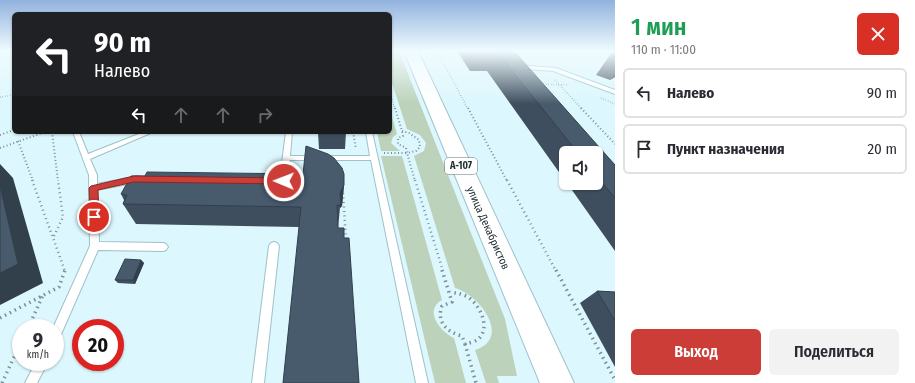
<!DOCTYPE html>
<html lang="ru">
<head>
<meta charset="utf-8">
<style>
  :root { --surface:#fff; --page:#f2f2f3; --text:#2b2b33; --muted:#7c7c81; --line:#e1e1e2; --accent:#cb3d36 }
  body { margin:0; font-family:"Fira Sans Condensed",sans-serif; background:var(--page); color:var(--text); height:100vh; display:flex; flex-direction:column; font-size:15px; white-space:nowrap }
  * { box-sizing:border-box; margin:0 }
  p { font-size:13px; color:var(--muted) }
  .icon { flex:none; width:22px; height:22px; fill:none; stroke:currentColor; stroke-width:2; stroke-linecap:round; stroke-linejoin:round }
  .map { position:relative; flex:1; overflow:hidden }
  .side { display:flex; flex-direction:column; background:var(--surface); width:300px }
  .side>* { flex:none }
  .hud { position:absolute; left:12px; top:12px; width:380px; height:122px; border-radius:6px; box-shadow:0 1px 3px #0004; background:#202124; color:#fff; overflow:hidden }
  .tools { position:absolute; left:559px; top:146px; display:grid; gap:8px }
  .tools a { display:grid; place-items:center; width:44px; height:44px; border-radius:6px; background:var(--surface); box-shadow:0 1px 3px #0004; font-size:20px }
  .speed { position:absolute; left:12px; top:319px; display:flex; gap:8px; font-size:20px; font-weight:700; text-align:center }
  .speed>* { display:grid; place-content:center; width:52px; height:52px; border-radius:50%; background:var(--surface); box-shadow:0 1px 3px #0004; line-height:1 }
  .speed small { font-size:10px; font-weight:400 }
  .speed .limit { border:6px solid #d22; background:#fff; color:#111 }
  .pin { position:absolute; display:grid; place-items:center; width:34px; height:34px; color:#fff; margin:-17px; border:2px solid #fff; border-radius:50%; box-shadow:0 1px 4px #0007 }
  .me { position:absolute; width:44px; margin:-22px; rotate:271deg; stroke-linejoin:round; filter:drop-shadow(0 0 3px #0008) }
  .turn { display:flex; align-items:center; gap:14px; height:84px; padding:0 16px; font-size:18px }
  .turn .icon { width:52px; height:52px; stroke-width:2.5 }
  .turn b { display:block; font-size:28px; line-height:34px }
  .lanes { display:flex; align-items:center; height:38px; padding:0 16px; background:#0003; justify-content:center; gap:20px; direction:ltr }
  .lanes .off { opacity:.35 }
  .round { display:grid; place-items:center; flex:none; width:42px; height:42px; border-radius:6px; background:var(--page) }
  .summary { display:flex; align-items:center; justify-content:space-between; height:68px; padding:0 16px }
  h1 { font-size:24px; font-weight:600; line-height:30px; color:#1e9e55 }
  .action { display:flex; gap:8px; margin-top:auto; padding:8px 16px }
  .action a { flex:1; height:46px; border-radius:6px; background:var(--accent); color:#fff; font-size:16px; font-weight:600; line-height:46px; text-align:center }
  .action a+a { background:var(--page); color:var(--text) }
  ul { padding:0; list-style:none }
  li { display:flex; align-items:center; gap:12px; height:50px; margin:0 8px 6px; padding:0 8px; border:2px solid var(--line); border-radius:6px }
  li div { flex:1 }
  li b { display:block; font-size:15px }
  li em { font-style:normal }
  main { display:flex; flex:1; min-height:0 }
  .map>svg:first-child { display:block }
</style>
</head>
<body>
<main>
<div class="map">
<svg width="615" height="383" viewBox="0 0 615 383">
  <rect width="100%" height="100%" fill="#dcf7fd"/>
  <path fill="#bcd2ba" d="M391,51H399L505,319L517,376H497L499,383H486L475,350C512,338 480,295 455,288L414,156L424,151L426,143L420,135L407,129L390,77V58L393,55Z
    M390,110L397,134L393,137L391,143L400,151H381L377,132H390Z
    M381,156H402L442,300C423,311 441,332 454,338L466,383H435Z"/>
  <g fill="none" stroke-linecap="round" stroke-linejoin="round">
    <g stroke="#9fc1c8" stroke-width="2">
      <path id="service" d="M518,65L556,68L615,90V94L553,71L516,68L515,67Z
        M73,132H79L88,154L144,132H153L90,159L97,175V184L138,176L142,179L138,182L97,190L99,242L163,243L166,244L168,247L166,250L163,251L98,250L59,339L55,341V328H53L90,246L89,175Z
        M286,132H292L290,156H370L366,132H372L428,383H416L371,160H290L288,181L284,184L277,183L276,181L277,179L280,178Z
        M274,242L277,243L279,246L264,383H252L269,246L271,243Z
        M36,362H48L37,383H25Z"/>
    </g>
    <g stroke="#9fc1c8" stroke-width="2">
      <path id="primary" d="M404,51H418L574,383H540Z"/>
    </g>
    <path stroke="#7b8f94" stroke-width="1.5" stroke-dasharray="0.5 2" stroke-linecap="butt" d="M437,51L468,109
      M555,80L582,109
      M541,84L568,85
      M390,92L395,109
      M0,97L14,95
      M601,98L615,104"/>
    <path stroke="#7b8f94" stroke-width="2" stroke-dasharray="1 2.5" stroke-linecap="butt" d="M395,108L402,131
      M468,108L507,181
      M581,108L615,144
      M402,131L409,133L419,140L420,147L416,151L407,153L406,148L398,144V138L403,136Z
      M52,132L58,181
      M353,132L356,149
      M0,135L14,130
      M18,141L33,181
      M0,148L45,132
      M384,153H407L415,181"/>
    <path stroke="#7b8f94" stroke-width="2.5" stroke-dasharray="1 3.5" stroke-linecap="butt" d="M32,180L65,271
      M415,180L443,271
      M507,180L556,271
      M343,193L346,240
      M54,236L63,217L58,180"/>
    <path stroke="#7b8f94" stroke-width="3.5" stroke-dasharray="1.5 4" stroke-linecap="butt" d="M442,270L452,302L442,306C436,322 447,332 462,336L465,344C469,343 474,342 477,340C492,329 480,305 468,297C462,294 457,293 450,292
      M556,270L615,380
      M0,318L59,287L65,270
      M28,328L43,295
      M465,344L476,383
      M2,383L21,342"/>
    <use href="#service" fill="#fff" fill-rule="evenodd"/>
    <use href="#primary" fill="#fff" fill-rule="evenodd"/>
  </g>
  <path fill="#3e4e5e" d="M457,51H495L615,165V251L567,183H596V153H566V182L487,71H470Z
    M615,52V77L610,80L596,75L610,55Z
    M318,132H346L345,149H319Z
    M344,185L342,206L340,208L338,228L344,238L359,383L299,227L136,224L123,204L124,200L121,194Z
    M141,260L144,263L135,284L118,283L115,280Z
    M597,291L615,292V367L580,303Z"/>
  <path fill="#32404c" d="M615,74V77L610,80Z
    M0,164L13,178L43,283L0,305Z
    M344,185L342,206L340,208V193Z
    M141,260L144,263L135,284L133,280Z"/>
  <path fill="#485b6d" stroke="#32404c" d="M496,51H514L615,165V198L596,175V153H578Z
    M615,52V57L610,55Z
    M306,146L328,154L334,158L342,168L344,174V185L340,193L341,205H337L338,228H344V238H349L359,383H283L301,207L123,204L127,195L121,194L131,176H145L147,172L303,174Z
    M0,186L18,264L0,273Z
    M125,259L141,260L133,280H115Z
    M597,291L615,292V321Z"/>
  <linearGradient id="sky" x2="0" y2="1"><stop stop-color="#91b2de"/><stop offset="0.49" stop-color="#effbfe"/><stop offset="1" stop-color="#effbfe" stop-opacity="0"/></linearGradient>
  <rect width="615" height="104" fill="url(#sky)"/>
  <path fill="#cb3d36" stroke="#842823" d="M134,176L284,178L288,181L284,184L134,182L98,190L99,217L98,220H91L90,217L89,188L91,186Z"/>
  <g text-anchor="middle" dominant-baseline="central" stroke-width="4" stroke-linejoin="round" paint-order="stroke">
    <rect fill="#fff" stroke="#646e70" stroke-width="1" x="445" y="158" width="32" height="16" rx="3"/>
    <g font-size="10" font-weight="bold" fill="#223033">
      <text x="461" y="166">А-107</text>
    </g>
    <g font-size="11" fill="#223033" stroke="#fff">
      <text transform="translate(488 228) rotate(66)">улица Декабристов</text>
    </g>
  </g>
</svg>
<div class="tools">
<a><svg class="icon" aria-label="sound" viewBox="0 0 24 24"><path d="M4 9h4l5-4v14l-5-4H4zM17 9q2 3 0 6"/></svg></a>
</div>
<div class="speed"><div>9<small>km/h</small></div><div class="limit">20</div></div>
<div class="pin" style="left:94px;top:217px;background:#d93025"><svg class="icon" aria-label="arrive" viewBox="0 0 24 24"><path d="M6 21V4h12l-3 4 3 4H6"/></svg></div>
<svg class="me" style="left:284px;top:181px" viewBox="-20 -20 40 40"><circle r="17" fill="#cb3d36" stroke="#fff" stroke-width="3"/><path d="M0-11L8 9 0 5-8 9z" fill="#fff"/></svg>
<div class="hud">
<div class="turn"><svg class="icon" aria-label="left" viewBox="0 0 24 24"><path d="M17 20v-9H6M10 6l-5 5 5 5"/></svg><div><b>90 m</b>Налево</div></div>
<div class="lanes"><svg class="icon" aria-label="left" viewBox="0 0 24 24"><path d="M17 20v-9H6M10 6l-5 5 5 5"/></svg><svg class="icon off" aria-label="ahead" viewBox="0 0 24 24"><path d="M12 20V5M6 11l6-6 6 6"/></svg><svg class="icon off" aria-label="ahead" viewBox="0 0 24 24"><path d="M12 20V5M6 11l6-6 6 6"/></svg><svg class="icon off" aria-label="right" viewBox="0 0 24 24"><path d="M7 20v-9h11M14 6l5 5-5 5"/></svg></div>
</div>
</div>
<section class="side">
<div class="summary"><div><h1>1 мин</h1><p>110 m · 11:00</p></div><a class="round" style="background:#d93025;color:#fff"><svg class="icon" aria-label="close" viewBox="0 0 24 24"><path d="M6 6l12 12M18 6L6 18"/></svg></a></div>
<ul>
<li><svg class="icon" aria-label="left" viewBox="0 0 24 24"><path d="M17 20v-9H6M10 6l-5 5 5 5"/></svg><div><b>Налево</b></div><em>90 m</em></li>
<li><svg class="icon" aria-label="arrive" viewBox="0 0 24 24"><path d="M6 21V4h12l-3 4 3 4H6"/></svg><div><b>Пункт назначения</b></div><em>20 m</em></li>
</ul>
<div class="action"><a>Выход</a><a>Поделиться</a></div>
</section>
</main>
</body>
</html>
